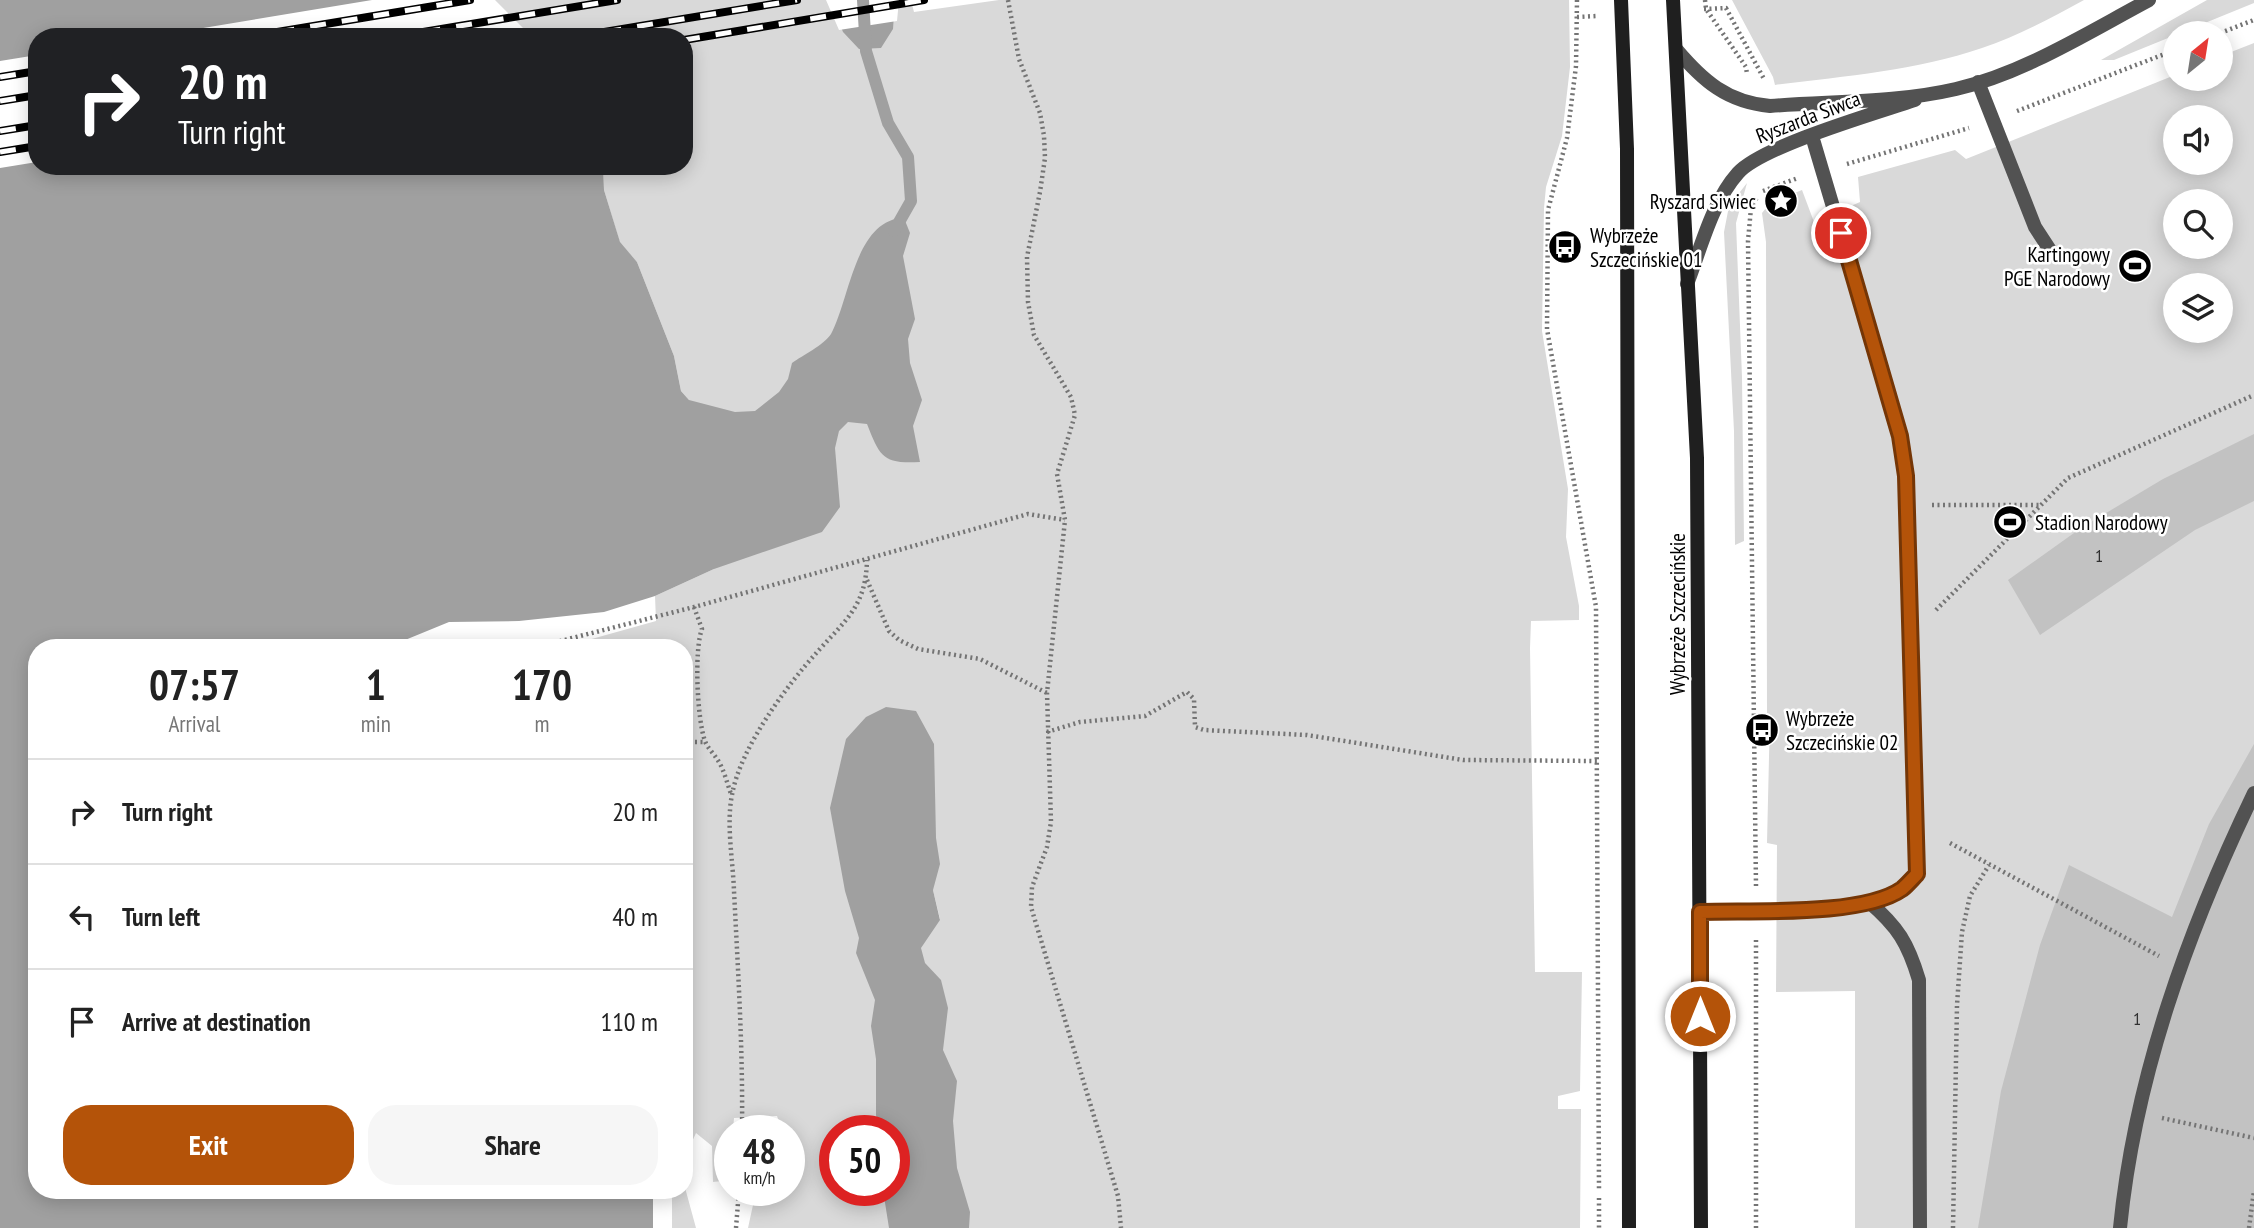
<!DOCTYPE html>
<html lang="en">
<head>
<meta charset="utf-8">
<style>
  :root { --surface:#fff; --page:#f6f6f6; --text:#222; --muted:#767676; --line:#e0e0e0; --accent:#b45309 }
  body { margin:0; font-family:"PT Sans Narrow",sans-serif; background:var(--page); color:var(--text); height:100vh; display:flex; flex-direction:column; font-size:26px; white-space:nowrap }
  * { box-sizing:border-box; margin:0 }
  p { font-size:23px; color:var(--muted) }
  .icon { flex:none; width:38px; height:38px; fill:none; stroke:currentColor; stroke-width:2; stroke-linecap:round; stroke-linejoin:round }
  .map { position:relative; flex:1; overflow:hidden }
  .panel { position:absolute; left:28px; top:639px; width:665px; height:560px; display:flex; flex-direction:column; background:var(--surface); border-radius:28px; box-shadow:0 4px 18px #0003 }
  .panel>* { flex:none }
  .hud { position:absolute; left:28px; top:28px; width:665px; height:147px; border-radius:28px; box-shadow:0 4px 18px #0003; background:#202124; color:#fff; overflow:hidden }
  .needle { width:46px; rotate:30deg }
  .tools { position:absolute; left:2163px; top:21px; display:grid; gap:14px }
  .tools a { display:grid; place-items:center; width:70px; height:70px; border-radius:50%; background:var(--surface); box-shadow:0 4px 18px #0003; font-size:35px }
  .speed { position:absolute; left:714px; top:1115px; display:flex; gap:14px; font-size:35px; font-weight:700; text-align:center }
  .speed>* { display:grid; place-content:center; width:91px; height:91px; border-radius:50%; background:var(--surface); box-shadow:0 4px 18px #0003; line-height:1 }
  .speed small { font-size:18px; font-weight:400 }
  .speed .limit { border:10px solid #d22; background:#fff; color:#111 }
  .pin { position:absolute; display:grid; place-items:center; width:60px; height:60px; color:#fff; margin:-30px; border:4px solid #fff; border-radius:50%; box-shadow:0 2px 7px #0007 }
  .me { position:absolute; width:77px; margin:-38px; rotate:0deg; stroke-linejoin:round; filter:drop-shadow(0 0 5px #0008) }
  .turn { display:flex; align-items:center; gap:24px; height:147px; padding:0 35px; font-size:32px }
  .turn .icon { width:91px; height:91px; stroke-width:2.5 }
  .turn b { display:block; font-size:49px; line-height:60px }
  .eta { display:flex; justify-content:space-evenly; align-items:center; height:119px; text-align:center }
  .eta b { font-size:42px; font-weight:700; line-height:49px }
  .primary-button { display:flex; gap:14px; margin-top:auto; padding:14px 35px }
  .primary-button a { flex:1; height:80px; border-radius:28px; background:var(--accent); color:#fff; font-size:28px; font-weight:700; line-height:80px; text-align:center }
  .primary-button a+a { background:var(--page); color:var(--text) }
  ul { padding:0; list-style:none }
  li { display:flex; align-items:center; gap:21px; height:105px; padding:0 35px; border-top:2px solid var(--line) }
  li div { flex:1 }
  li b { display:block; font-size:26px }
  li em { font-style:normal }
  .map>svg:first-child { display:block }
</style>
</head>
<body>
<div class="map">
<svg width="2254" height="1228" viewBox="0 0 2254 1228">
  <rect width="100%" height="100%" fill="#fff"/>
  <path fill="#d9d9d9" fill-rule="evenodd" d="M491,0H911L914,12L999,0H1569L1570,67L1562,136L1546,187L1544,208L1542,331L1568,489L1566,537L1579,606V620L1531,621L1530,648L1535,972H1582L1580,1091L1558,1096V1109H1581L1580,1228H748L753,1205L779,1190H789V1130H782L777,1116L734,1118L733,1130H730V1180L713,1182L712,1146L696,1133L684,1159V648L563,647L656,621L655,596L714,569L689,400L681,391L674,356L637,262L620,243L604,190L603,166H684V37H528ZM933,890L940,919L912,959ZM835,1130H894V1190H835Z
    M1732,0H2084C2051,18 2018,36 1982,48C1915,71 1844,76 1775,85L1773,77Z
    M2207,0H2254V3L2114,60H2101Z
    M2254,43V1228H1855V991L1776,992L1777,845L1767,843L1770,714L1767,713L1766,242L1762,213L1770,203L1802,190L1814,222L1860,202L1858,177L1955,150L1966,159L2175,75V79H2221V56ZM2175,117H2221V163H2175ZM2175,201H2221V247H2175ZM2175,285H2221V331H2175Z
    M1747,183L1736,223L1742,377L1744,541L1735,545L1734,431L1724,232L1729,206Z
    M684,1184L696,1228H672V1190H684Z"/>
  <path fill="#a0a0a0" d="M0,0H405L411,37H37V166H603L604,190L620,242L637,262L674,356L681,391L689,400L735,412L755,411L779,392L788,379L792,363C803,355 824,345 831,334C850,299 855,219 904,218L910,233L903,256L915,319L908,339L910,363L922,400L913,426L920,462C883,464 880,457 867,424L848,422L839,431L835,448L840,507L822,532L714,569L655,596L604,612L519,621L449,622L388,647L37,648V1190H653V1228H0Z
    M830,0H895L893,29L881,48L859,49L843,32Z
    M886,707L916,711L934,744L936,838L940,864L933,890L940,920L921,948L925,963L941,980L948,1008L943,1050L957,1081L953,1121L957,1168L970,1212L969,1228H889L883,1190H894V1130H879L876,1115V1059L871,1026L875,1000L856,953L859,938L845,891L830,808L846,739L866,717Z"/>
  <path fill="#fff" d="M372,0H409L415,37H149Z
    M432,0H495L532,37H438Z
    M826,0H899L897,21L839,30Z
    M37,55V162L0,168V61Z"/>
  <g fill="none" stroke-linecap="round" stroke-linejoin="round">
    <path stroke="#a0a0a0" stroke-width="12" d="M863,0L866,51L888,123L908,157L911,201L894,231"/>
  </g>
  <path fill="#c2c2c2" d="M2254,434V501L2195,530L2040,635L2008,580L2081,528L2163,479Z
    M2254,744V1228H1978L2001,1091L2040,945L2069,865L2172,917L2209,824Z"/>
  <g fill="none" stroke-linecap="round" stroke-linejoin="round">
    <path stroke="#747474" stroke-width="4.5" stroke-dasharray="2 3.5" stroke-linecap="butt" d="M1008,0L1019,59L1040,113L1044,136L1045,158L1040,192L1027,257L1028,302L1034,335L1071,397L1075,415L1057,474L1065,520L1047,693L1051,822L1047,847L1032,887L1031,907L1118,1196L1121,1228
      M1577,0L1576,66L1567,138L1548,210L1547,329L1596,607L1599,1189
      M1705,0L1706,9L1746,67L1747,74
      M1704,9L1726,8L1764,79
      M1577,17L1597,16
      M2220,33L2254,20
      M2017,111L2175,50
      M1847,164L1969,128
      M1763,191L1798,178
      M1932,505H2039
      M867,580L889,631L899,640L918,649L980,659L1047,693
      M694,607L702,629C694,649 697,719 705,741C707,747 713,753 717,759C724,769 727,783 731,794
      M1936,610L2068,478L2254,395
      M533,648L694,607L1028,514L1065,520
      M1047,732L1080,722L1145,716L1187,692L1194,699L1195,727L1204,730L1307,735L1463,760L1597,761
      M684,742H705
      M1950,843L2159,956
      M1756,886L1748,241L1751,208L1757,197
      M2162,1118L2254,1138
      M742,1130C743,1050 738,971 734,891C733,861 726,824 732,795C740,748 787,685 819,650C847,619 866,605 867,560
      M1599,1198V1228
      M736,1228L739,1190
      M1756,1228V937
      M1953,1228L1957,1005L1962,932L1970,896L1989,865
      M2249,1228L2254,1191"/>
    <path stroke="#525252" stroke-width="14" d="M1676,49C1703,81 1727,102 1770,106C1831,101 1896,103 1956,89C2024,73 2087,33 2149,0
      M1978,82L2035,227L2050,250
      M1687,284C1701,248 1712,202 1738,173C1762,146 1877,113 1915,100
      M1869,902C1898,927 1908,943 1919,980L1920,1228
      M1700,912C1750,910 1862,917 1902,889C1907,885 1912,879 1917,874L1906,476L1901,436L1812,136"/>
    <path stroke="#525252" stroke-width="14" d="M2120,1228C2135,1076 2188,930 2254,793"/>
    <path stroke="#1f1f1f" stroke-width="14" d="M1621,0L1627,149L1629,1228
      M1673,0L1697,458L1701,1228"/>
    <g stroke="#000" stroke-width="8">
      <path id="rail" d="M247,37L470,0
        M393,37L617,0
        M574,37L797,0
        M684,40L924,0
        M0,77L37,71
        M0,101L37,95
        M0,131L37,125
        M0,152L37,146"/>
    </g>
    <use href="#rail" stroke="#fff" stroke-width="5" stroke-dasharray="16" stroke-linecap="butt"/>
  </g>
  <g fill="none" stroke-linecap="round" stroke-linejoin="round">
    <g stroke="#753606" stroke-width="18">
      <path id="route" d="M1700,1016V912C1750,910 1862,917 1902,889C1907,885 1912,879 1917,874L1906,476L1900,436L1841,233"/>
    </g>
    <use href="#route" stroke="#b45309" stroke-width="12"/>
  </g>
  <defs>
    <g id="sight-disc" transform="scale(1.75)"><circle r="9.5" fill="#000" stroke="#fff"/><path d="M0-6L1.8-2.2L6-1.7L2.9 1.2L3.7 5.4L0 3.3L-3.7 5.4L-2.9 1.2L-6-1.7L-1.8-2.2Z" fill="#fff"/></g>
    <g id="bus-disc" transform="scale(1.75)"><circle r="9.5" fill="#000" stroke="#fff"/><path d="M-5-6H5V4H4V6H2V4H-2V6H-4V4H-5ZM-3.5-4V0h7V-4ZM-3.5 1.2v1.5H-2V1.2ZM2 1.2v1.5H3.5V1.2Z" fill="#fff"/></g>
    <g id="stadium-disc" transform="scale(1.75)"><circle r="9.5" fill="#000" stroke="#fff"/><path d="M0-5a6.5 5 0 1 0 0 10a6.5 5 0 1 0 0-10ZM-3.5-1.8h7v3.6h-7Z" fill="#fff"/></g>
  </defs>
  <g fill-rule="evenodd">
    <use href="#sight-disc" x="1781" y="201"/>
    <use href="#bus-disc" x="1565" y="247"/>
    <use href="#stadium-disc" x="2135" y="266"/>
    <use href="#stadium-disc" x="2010" y="522"/>
    <use href="#bus-disc" x="1762" y="730"/>
  </g>
  <g text-anchor="middle" dominant-baseline="central" stroke-width="5" stroke-linejoin="round" paint-order="stroke">
    <g font-size="18" fill="#303030">
      <text x="2099" y="555">1</text>
      <text x="2137" y="1018">1</text>
    </g>
    <g font-size="21" fill="#000" stroke="#fff">
      <text transform="translate(1808 117) rotate(-21)">Ryszarda Siwca</text>
      <text transform="translate(1677 614) rotate(-90)">Wybrzeże Szczecińskie</text>
    </g>
    <g font-size="21" fill="#000" stroke="#fff" text-anchor="start">
      <text x="1756" y="201" text-anchor="end">Ryszard Siwiec</text>
      <text x="1590" y="235">Wybrzeże<tspan x="1590" dy="24">Szczecińskie 01</tspan></text>
      <text x="2110" y="254" text-anchor="end">Kartingowy<tspan x="2110" dy="24">PGE Narodowy</tspan></text>
      <text x="2035" y="522">Stadion Narodowy</text>
      <text x="1786" y="718">Wybrzeże<tspan x="1786" dy="24">Szczecińskie 02</tspan></text>
    </g>
  </g>
</svg>
<div class="tools">
<a><svg class="needle" viewBox="-14 -14 28 28"><path d="M0-13l5 13h-10z" fill="#e53935"/><path d="M0 13l5-13h-10z" fill="#767676"/></svg></a>
<a><svg class="icon" aria-label="sound" viewBox="0 0 24 24"><path d="M4 9h4l5-4v14l-5-4H4zM17 9q2 3 0 6"/></svg></a>
<a><svg class="icon" aria-label="search" viewBox="0 0 24 24"><circle cx="10" cy="10" r="6"/><path d="M15 15l6 6"/></svg></a>
<a><svg class="icon" aria-label="layers" viewBox="0 0 24 24"><path d="M12 4l9 5-9 5-9-5zM3 14l9 5 9-5"/></svg></a>
</div>
<div class="speed"><div>48<small>km/h</small></div><div class="limit">50</div></div>
<div class="pin" style="left:1841px;top:233px;background:#d93025"><svg class="icon" aria-label="arrive" viewBox="0 0 24 24"><path d="M6 21V4h12l-3 4 3 4H6"/></svg></div>
<svg class="me" style="left:1700px;top:1016px" viewBox="-20 -20 40 40"><circle r="17" fill="#b45309" stroke="#fff" stroke-width="3"/><path d="M0-11L8 9 0 5-8 9z" fill="#fff"/></svg>
<div class="hud">
<div class="turn"><svg class="icon" aria-label="right" viewBox="0 0 24 24"><path d="M7 20v-9h11M14 6l5 5-5 5"/></svg><div><b>20 m</b>Turn right</div></div>
</div>
<section class="panel">
<div class="eta">
<div><b>07:57</b><p>Arrival</p></div>
<div><b>1</b><p>min</p></div>
<div><b>170</b><p>m</p></div>
</div>
<ul>
<li><svg class="icon" aria-label="right" viewBox="0 0 24 24"><path d="M7 20v-9h11M14 6l5 5-5 5"/></svg><div><b>Turn right</b></div><em>20 m</em></li>
<li><svg class="icon" aria-label="left" viewBox="0 0 24 24"><path d="M17 20v-9H6M10 6l-5 5 5 5"/></svg><div><b>Turn left</b></div><em>40 m</em></li>
<li><svg class="icon" aria-label="arrive" viewBox="0 0 24 24"><path d="M6 21V4h12l-3 4 3 4H6"/></svg><div><b>Arrive at destination</b></div><em>110 m</em></li>
</ul>
<div class="primary-button"><a>Exit</a><a>Share</a></div>
</section>
</div>
</body>
</html>
